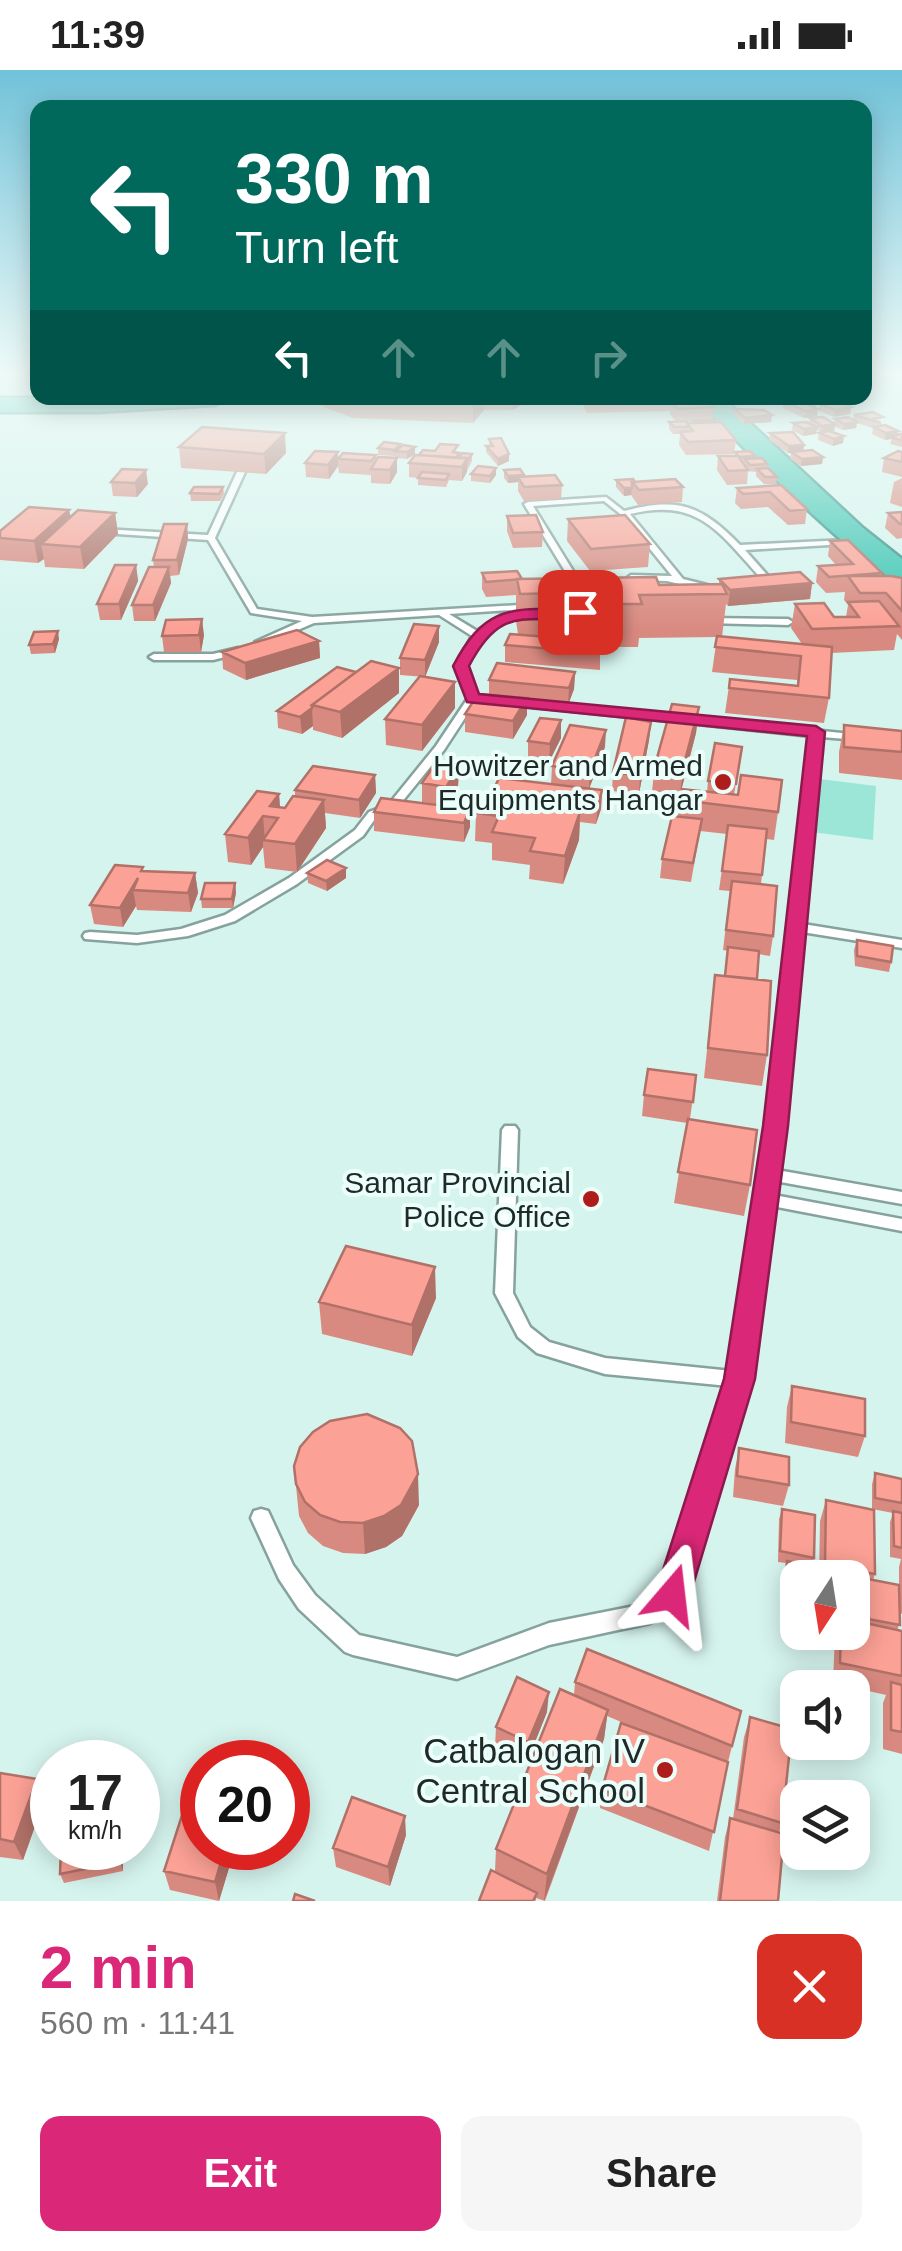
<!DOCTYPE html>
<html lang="en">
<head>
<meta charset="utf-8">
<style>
  :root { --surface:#fff; --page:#f6f6f6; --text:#222; --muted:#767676; --accent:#db2777 }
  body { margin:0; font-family:Helvetica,sans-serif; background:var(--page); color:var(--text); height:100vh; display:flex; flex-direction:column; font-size:38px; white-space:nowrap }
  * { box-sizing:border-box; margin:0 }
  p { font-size:32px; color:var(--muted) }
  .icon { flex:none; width:55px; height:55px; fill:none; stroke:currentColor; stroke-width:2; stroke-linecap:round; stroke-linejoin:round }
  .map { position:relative; height:1831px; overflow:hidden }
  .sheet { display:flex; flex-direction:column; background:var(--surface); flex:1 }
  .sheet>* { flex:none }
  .top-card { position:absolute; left:30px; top:30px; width:842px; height:305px; border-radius:20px; box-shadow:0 5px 25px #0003; background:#00695c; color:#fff; overflow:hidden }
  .needle { width:65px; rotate:192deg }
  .controls { position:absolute; left:780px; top:1490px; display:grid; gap:20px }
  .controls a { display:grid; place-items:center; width:90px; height:90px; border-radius:20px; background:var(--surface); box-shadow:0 5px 25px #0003; font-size:50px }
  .speed { position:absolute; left:30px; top:1670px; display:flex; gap:20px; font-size:50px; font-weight:700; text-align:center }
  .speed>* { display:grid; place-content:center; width:130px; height:130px; border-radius:50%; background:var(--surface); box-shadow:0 5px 25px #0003; line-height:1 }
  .speed small { font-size:25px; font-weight:400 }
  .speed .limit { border:15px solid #d22; background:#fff; color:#111 }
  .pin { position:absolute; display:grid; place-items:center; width:85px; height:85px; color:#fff; margin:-42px; border-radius:20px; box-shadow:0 5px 15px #0006 }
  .me { position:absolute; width:110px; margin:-55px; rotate:17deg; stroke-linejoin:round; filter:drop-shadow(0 0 8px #0008) }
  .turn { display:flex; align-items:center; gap:35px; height:210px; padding:0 40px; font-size:45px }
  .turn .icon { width:130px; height:130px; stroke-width:2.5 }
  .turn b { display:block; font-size:70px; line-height:85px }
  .lanes { display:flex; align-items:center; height:95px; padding:0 40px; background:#0003; justify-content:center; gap:50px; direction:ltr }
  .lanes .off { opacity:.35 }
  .round { display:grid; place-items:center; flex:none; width:105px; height:105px; border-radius:20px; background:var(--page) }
  .overview { display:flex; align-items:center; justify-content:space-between; height:170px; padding:0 40px }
  h1 { font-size:60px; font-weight:600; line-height:75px; color:var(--accent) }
  .primary-button { display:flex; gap:20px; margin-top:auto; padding:20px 40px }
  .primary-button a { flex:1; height:115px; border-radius:20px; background:var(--accent); color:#fff; font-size:40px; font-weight:600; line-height:115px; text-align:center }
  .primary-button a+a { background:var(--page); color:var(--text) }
  .status { display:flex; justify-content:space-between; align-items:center; height:70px; padding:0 50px; background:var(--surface); direction:ltr }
  .status svg { height:28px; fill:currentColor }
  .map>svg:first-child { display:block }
</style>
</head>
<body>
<div class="status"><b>11:39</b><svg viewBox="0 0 49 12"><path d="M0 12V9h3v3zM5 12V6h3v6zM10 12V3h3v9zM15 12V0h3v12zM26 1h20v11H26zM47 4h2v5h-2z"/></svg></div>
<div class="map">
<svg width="902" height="1831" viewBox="0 0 902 1831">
  <rect width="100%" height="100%" fill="#d6f4ee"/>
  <path fill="#9ce6d8" d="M812,708L876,716L873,770L804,761Z"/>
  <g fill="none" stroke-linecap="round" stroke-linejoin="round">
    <g stroke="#86a29d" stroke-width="5">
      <path id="lane" d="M241,400L245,402L215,468L257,539L312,547L519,535L531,529L536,532L481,567L466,596L478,628L444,680L397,738L377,746L363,766L297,814L235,851L188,866L137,873L85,869L83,866L85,863L90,862L137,865L181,859L225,845L289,808L355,760L369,742L389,734L436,676L468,628L456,596L472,566L439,545L314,553L258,577L255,576V572L302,551L251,543L208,470L102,463L98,461L102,459L208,465L237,402ZM511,540L477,561L449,544Z
        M606,427L624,441C679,427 701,435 740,475L846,470L850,472L846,474L745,480L769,507L765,516L755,519L751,516L758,512L760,507C719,462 698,427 630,444L683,509L707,515L708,517L704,520L667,511L628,510L627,508L631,505L672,506L624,447L604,431L533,436L578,509L571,511L524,434L528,432Z
        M709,548L788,549L793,552L788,555L706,553V549Z
        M238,578L243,581L241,583L213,590H154L149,587L154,584H213Z
        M510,629L861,665V669L857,670L822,667L803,854L902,870V878L802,862L777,1100L902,1122V1134L775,1111L774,1125L902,1149V1161L772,1136L749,1309L680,1532L658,1550L650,1553L549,1575L457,1609L353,1585L345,1582L299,1539L279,1509L251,1448L254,1441L261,1439L268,1441L293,1495L315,1525L359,1565L457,1587L549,1553L645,1534L663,1519L729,1316L605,1304L537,1283L518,1267L495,1223L502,1060L505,1056H515L518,1060L513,1223L530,1257L549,1272L605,1288L732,1301L767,1056L811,666L506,634V630Z"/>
    </g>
    <g stroke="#308e81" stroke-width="5">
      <path id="highway" d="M0,328H227L215,335L97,342H0Z
        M698,328H723L863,458L902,489V514C871,506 722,360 698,328Z"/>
    </g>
    <use href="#lane" fill="#fff" fill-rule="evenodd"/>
    <use href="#highway" fill="#39c4b1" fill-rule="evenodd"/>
  </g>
  <path fill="#d98a80" d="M323,328H531L513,340H484L473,353L353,348L324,337Z
    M580,328H692V330L714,337L713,350L676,352L670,344V341L587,343Z
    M784,331L816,334L815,338L818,339L817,346L804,348L783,338Z
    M820,334L851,337L850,344L834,347L819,341Z
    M735,339L772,345L771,352L744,354L734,345Z
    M854,345L882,354L880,356L898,361L897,365L902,364V377L890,374L892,369L885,370L872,364L873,358L857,353L856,358L843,360L835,357L834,361H830L843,373L833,376L818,370L819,363H821L817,360L816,364L803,366L792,360L793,353H809L810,348L834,353L835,349L853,350Z
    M669,352L693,353L736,370L734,384L686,385L679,375L680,364H673L669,359Z
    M770,363L804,375L803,381L823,387L822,394L801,396L790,389L791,383H788L769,370Z
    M489,369L509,384V391L498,396L486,382V376H489Z
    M179,377L286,383L266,404L181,398Z
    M400,377L415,384L407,389L397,388V402L390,414L371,413V405L339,403L338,396L329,409L306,407L305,393L376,385V390L395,388V386L378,385V378Z
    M735,382L755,386V388L767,394L766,398L777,407L776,414H764L756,406V402L748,401L747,414L727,415L717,400L718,386H735Z
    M902,382V407L882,402L884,388Z
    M472,384V391L462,411L449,410L446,417L418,415V408L409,407V393Z
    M496,398V405L490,413L471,411V404Z
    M504,400L524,407L562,415L561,429L524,431L518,421V412L508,413L504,408Z
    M902,408V437L890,433L894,412Z
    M616,410L683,417L682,432L638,435L631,425L624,426L616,417Z
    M111,412L148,414L137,427L113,426Z
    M781,415L807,439L805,454L788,455L768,437L741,439L735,433L737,418Z
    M223,417L224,424L220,431H191L190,423Z
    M69,440L71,447L115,443L118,464L84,499L45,497L44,489L38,493L0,490V461Z
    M902,442V468L897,469L885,458L888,443Z
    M507,446L543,462L542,477L513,478L507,461Z
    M568,449L650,474L648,497L590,501L567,471Z
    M187,454L188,469L179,505L170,506L171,513L155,551H134L132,535L154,497L153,490Z
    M830,471L882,503V506L902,508V570L897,564L894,580L831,583L829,628L824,653L725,643L730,609L797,615V610L712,602L717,567L639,568L638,577H604L603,572H600V600L505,592V575L518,564L516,551V525L486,527L482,519V503L522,509L659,515L719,514V509L812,513L810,529L728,536L726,534L722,567L802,574L791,558L795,534L834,547H846L848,535L844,530L845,522L826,523L816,512L818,496L836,495L828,486Z
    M136,495L138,511L121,550H100L97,534Z
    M439,556V572L425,607L400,605V588Z
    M204,565L201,582H164L162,566Z
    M59,569L55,583L31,584L29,575Z
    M319,571L320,588L246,610L223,599L222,582Z
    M399,598V623L342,668L313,660V656L302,664L278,658L277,641L356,602Z
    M575,602L574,619L568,635L527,631V645L513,669L465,662V644L489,625V610Z
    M455,612V638L422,681L386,675L385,649Z
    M699,637L696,663L680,725L652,721L655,695Z
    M561,650V668L549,692L528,689V671Z
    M651,652L649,670L639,724L612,721L613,702Z
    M844,655L902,661V710L839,703V682Z
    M605,677L589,719L602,720L601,739L596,754L580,752L579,770L563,814L529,809L530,795L492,790V773L475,771L476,743L492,730V723L551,714L552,696Z
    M742,677L734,725L778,742L774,770L766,769L761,814L773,866L770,886L758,884L757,909L767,985L762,1016L704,1008L715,905L724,906L728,881L723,880L730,821L719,820L727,764L700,761L691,812L660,808L662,789L678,746L680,730L707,722L708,711Z
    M459,697L458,716L446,736L470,757L464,772L374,761V742L445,736L422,732V713Z
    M375,705L376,723L360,748L325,743L326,758L297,802L265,798L263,777L251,795L228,792L225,764L279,724L280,737L285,738L295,726V720Z
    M346,798V808L327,821L308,813L307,803Z
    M144,801L195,803L198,823L191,842L137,840L136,836L123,857L94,854L90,835Z
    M235,813L236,823L233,838H202L201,829Z
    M857,870L891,892L889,902L855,896L854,880Z
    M696,1005L690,1049L750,1115L744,1146L674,1133L687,1053L642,1046L644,1025Z
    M436,1228L412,1286L322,1264L319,1232Z
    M792,1316L865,1366L858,1387L785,1373L787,1337Z
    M739,1378L789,1415L783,1436L733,1427L735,1399Z
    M294,1396L419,1435L402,1466L386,1477L365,1484L343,1483L323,1476L308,1463L299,1446Z
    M875,1403L902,1409V1544L900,1543L898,1560L902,1561V1684L883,1679V1633L886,1625L833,1613L835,1562H852V1508H819L820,1451L826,1430L875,1504L873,1510L899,1515V1497L901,1489L890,1487V1452L893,1443L872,1439V1414Z
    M782,1439L814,1488L812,1496L798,1508V1530L783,1527L784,1501L786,1493L778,1492L779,1449Z
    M575,1612L741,1641L728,1692L709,1781L600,1738L602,1719L650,1664L607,1646L604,1669L545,1831L536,1828V1831L495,1801L496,1779L574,1625Z
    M547,1642L527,1692L495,1677L496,1657Z
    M750,1647L782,1753L779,1762L778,1831H717L725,1767L730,1748L733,1749L744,1667Z
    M0,1703L45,1728L23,1790L0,1787Z
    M406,1765L390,1816L336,1797L333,1778Z
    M123,1778V1801L64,1813L60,1804Z
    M235,1778L219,1831L170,1820L164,1801Z"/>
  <path fill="#b07168" d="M473,328H484V340L473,353Z
    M514,328H531L513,340Z
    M816,334L815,340L818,339L817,346L804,348L808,335Z
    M851,337L850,344L834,347L835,340Z
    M772,345L771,352L744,354L745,348Z
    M857,352L856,358L843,360L844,354Z
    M835,354L834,361L821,363L822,356Z
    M817,357L816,364L803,366L804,359Z
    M898,361L896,368L885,370L886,363Z
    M285,363L286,383L266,404L264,384Z
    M844,366L843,373L833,376L834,369Z
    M804,375L803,382L788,383L789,376Z
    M415,377V384L407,389V382Z
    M338,382V396L329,409L328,395Z
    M509,384V391L498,396V389Z
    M823,387L822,394L801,396L802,389Z
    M397,388V402L390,414V400Z
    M467,388V402L462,411V397Z
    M496,398V405L490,413V406Z
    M146,400L148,414L137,427L135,413Z
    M524,405V412L518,407V412L508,413V406Z
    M624,418H632L631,425L624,426Z
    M69,440L73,462L41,474L44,489L38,493L34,471Z
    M115,443L118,464L84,499L80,477Z
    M187,454L188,469L179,505L177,490Z
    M136,495L138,511L121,550L119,534Z
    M169,497L171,513L155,551L153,535Z
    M812,513L810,529L728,536L730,520Z
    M202,549L204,565L201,582L199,565Z
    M439,556V572L425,607V590Z
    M58,561L59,569L55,583L53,574Z
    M319,571L320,588L246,610L245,593Z
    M399,598V623L342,668L340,642Z
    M575,602L574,619L568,635L569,618Z
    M455,612V638L422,681V655Z
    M527,628V645L513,669V651Z
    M699,637L696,663L680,725L683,698Z
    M312,638L313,656L302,664L300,647Z
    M561,650V668L549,692L550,674Z
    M651,652L649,670L639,724L640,706Z
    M606,660L605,677L589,719L590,701Z
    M459,697L458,716L446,736V717Z
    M375,705L376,723L360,748L359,730Z
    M602,720L601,739L596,754L598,736Z
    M279,724L281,751L270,736Z
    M324,730L326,758L297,802L295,774Z
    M470,739V757L464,772V753Z
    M580,742L579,770L563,814L565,786Z
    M263,746L265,770H263V777L251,795L248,768Z
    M346,798V808L327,821L326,811Z
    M195,803L198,823L191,842L188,823Z
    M138,808L133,820L136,836L123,857L120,838Z
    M235,813L236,823L233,838L232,829Z
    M435,1197L436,1228L412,1286V1255Z
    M418,1404L419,1435L402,1466L386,1477L365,1484L363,1453Z
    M549,1622L547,1642L527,1692L528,1672Z
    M608,1640L604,1669L544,1831L547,1804Z
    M37,1709L45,1728L23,1790L14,1772Z
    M405,1746L406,1765L390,1816L388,1797Z
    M120,1778H123V1801L120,1792Z
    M225,1778H235L219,1831L215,1812Z"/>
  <path fill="#fca195" stroke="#b07168" stroke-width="2.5" d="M806,329L816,334L808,335L818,339L805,341L784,331Z
    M707,330L714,337L678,339L671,331Z
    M836,331L851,337L835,340L820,334Z
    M735,339L764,340L772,345L745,348Z
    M873,342L883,347L873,349L881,353L854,345Z
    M823,347L835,354L822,356L810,348Z
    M848,347L857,352L844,354L835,349Z
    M719,350L721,352L694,353L693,351Z
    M686,351L688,353L687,357H674L669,352Z
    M721,352L736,370L688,372L680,362L693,361L687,353Z
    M806,352L817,357L804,359L793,353Z
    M885,355L898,361L886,363L874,357Z
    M202,357L285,363L264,384L179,377Z
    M829,361L844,366L834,369L819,363Z
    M793,362L804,375L789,376L770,363Z
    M899,364H902V370L892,368Z
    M501,368L509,384L498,389L486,376H493L489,369Z
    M384,372L400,374L395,380L378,378Z
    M440,374L458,375L453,382L459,383L456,388L419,385L423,380L435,381Z
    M403,375L415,377L407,382L395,381Z
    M812,380L823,387L802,389L791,382Z
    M315,381L338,382L328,395L305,393Z
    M750,381L755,386L739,387L735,382Z
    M898,381L902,382V392L884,388Z
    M343,383L376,385L371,391L338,389Z
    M462,383L472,384L467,392V388H459Z
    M415,385L467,388L462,397L409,393Z
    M718,386H738L748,400L728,401Z
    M378,387L397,388L390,400L371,399Z
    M762,388L767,394L750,395L745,389Z
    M478,396L496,398L490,406L471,404Z
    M768,398L777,407H765L757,399Z
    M122,399L146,400L135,413L111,412Z
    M520,399L524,405L508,406L504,400Z
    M422,402L449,404L446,410L418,408Z
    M555,405L562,415L524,417L518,407Z
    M633,409L635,412H632V418H624L616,410Z
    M675,409L683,417L639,420L632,412Z
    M781,415L807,439L790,441L770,422L743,424L737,418Z
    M194,417H223L219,424L190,423Z
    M29,437L69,440L34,471L0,468V461Z
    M78,440L115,443L80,477L41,474Z
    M902,442V454H900L888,443Z
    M536,445L543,462L513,463L507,446Z
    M625,445L650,474L591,479L568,449Z
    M164,454H187L177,490H153Z
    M848,470L882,503L829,507L818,496L853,494L830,471Z
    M115,495H136L119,534H97Z
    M149,497H169L153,535H132Z
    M517,501L522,509L486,512L482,503Z
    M800,502L812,513L730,520L719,509Z
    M848,506H891L902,508V541L886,523H860Z
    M656,507L659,515L722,514L727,524L639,525L642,534H607L606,529L564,530L563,523L520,524L517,509Z
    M879,531L899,556L812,559L795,534L824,533L834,547H859L848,532Z
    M202,549L199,565L162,566L166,550Z
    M414,554L439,556L425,590L400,588Z
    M297,560L319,571L245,593L222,582Z
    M58,561L53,574L29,575L34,562Z
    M510,564L600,571L601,583L505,575Z
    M717,566L832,577L829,628L729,618L730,609L798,616L801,586L715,577Z
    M371,591L399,598L340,642L312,635Z
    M497,593L575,602L569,618L489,610Z
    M337,597L356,602L312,635V638L300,647L277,641Z
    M420,606L455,612L422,655L385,649Z
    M478,624L527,628L513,651L465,644Z
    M672,634L699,637L683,698L655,695Z
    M626,647L651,652L640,706L613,702Z
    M540,648L561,650L550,674L528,671Z
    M570,655L606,660L590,701L552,696Z
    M844,655L902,661V682L844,677Z
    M715,673L742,677L736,714L708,711Z
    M435,694L459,697L446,717L422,713Z
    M313,696L375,705L359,730L295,720Z
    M741,705L782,710L778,742L680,730L682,719L738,725Z
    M499,708L602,720L598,736L492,723Z
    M257,721L279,724L270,736L285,738L293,726L324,730L295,774L263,770L278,748L263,746L248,768L225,764Z
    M381,728L470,739L464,753L374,742Z
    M482,729L580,742L565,786L530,781L535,768L492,762L499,746L476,743Z
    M672,746L702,749L693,793L662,789Z
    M728,755L767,759L762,805L722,801Z
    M327,790L346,798L326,811L307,803Z
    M115,795L143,797L141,801L195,803L188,823L133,820L138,808L120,838L90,835Z
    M732,811L777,816L773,866L726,860Z
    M205,813H235L232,829H201Z
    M857,870L893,876L891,892L857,886Z
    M728,877L759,881L757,909L725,906Z
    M715,905L771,911L767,985L708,978Z
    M648,999L696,1005L693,1032L644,1025Z
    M688,1049L757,1060L750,1115L678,1102Z
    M346,1176L435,1197L412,1255L319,1232Z
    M792,1316L865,1329V1366L791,1352Z
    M367,1344L400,1358L412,1371L418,1404L401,1435L384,1446L363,1453L340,1452L320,1445L305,1432L296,1414L294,1396L300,1377L313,1362L330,1351Z
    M739,1378L789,1387V1415L737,1406Z
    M875,1403L902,1409V1433L875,1428Z
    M826,1430L874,1440L875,1504L825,1495Z
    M782,1439L815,1445L814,1488L780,1481Z
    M893,1441L902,1443V1478L894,1476Z
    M787,1491L814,1496V1508H798V1519L786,1516Z
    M842,1504L899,1515L900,1555L852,1546V1508H842Z
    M852,1550L902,1561V1606L840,1593L841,1562H852Z
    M587,1579L741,1641L732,1676L575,1612Z
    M517,1607L549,1622L528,1672L496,1657Z
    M891,1612L902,1615V1662L891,1660Z
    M560,1619L608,1640L547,1804L496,1779Z
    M750,1647L792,1659L782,1753L737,1739Z
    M621,1653L728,1692L714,1762L602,1719Z
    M0,1703L37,1709L14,1772L0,1769Z
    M352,1727L405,1746L388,1797L333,1778Z
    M186,1733L202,1737V1778H225L215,1812L164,1801Z
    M730,1748L784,1764L778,1831H720Z
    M61,1778H120V1792L60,1804Z
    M491,1800L537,1823L533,1831H479Z
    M295,1824L315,1831H293Z"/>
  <linearGradient id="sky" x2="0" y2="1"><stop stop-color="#71c2d9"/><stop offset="0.54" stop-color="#edfaf7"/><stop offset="1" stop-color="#edfaf7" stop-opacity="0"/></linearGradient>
  <rect width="902" height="560" fill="url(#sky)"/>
  <path fill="#db2777" stroke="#8e194d" stroke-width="2.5" d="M580,538L585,539V546C527,556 503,531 469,596L479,624L816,656L825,662L788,1056L755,1309L690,1525L685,1537L672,1542L660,1537L655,1525L724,1309L763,1056L807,666L467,632L453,596C487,531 514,540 580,538Z"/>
  <g fill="#ae1d1b" stroke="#ecfefa" stroke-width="4">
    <circle cx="723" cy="712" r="10"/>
    <circle cx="591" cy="1129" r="10"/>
    <circle cx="665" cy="1700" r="10"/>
  </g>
  <g text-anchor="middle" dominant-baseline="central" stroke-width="8" stroke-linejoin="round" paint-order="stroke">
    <g font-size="30" fill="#1f2a28" stroke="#ecfefa" text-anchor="end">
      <text x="703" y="695">Howitzer and Armed<tspan x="703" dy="34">Equipments Hangar</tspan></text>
      <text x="571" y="1112">Samar Provincial<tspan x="571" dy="34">Police Office</tspan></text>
    </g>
    <g font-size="35" fill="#1f2a28" stroke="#ecfefa" text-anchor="end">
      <text x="645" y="1680">Catbalogan IV<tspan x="645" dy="40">Central School</tspan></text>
    </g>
  </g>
</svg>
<div class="controls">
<a><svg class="needle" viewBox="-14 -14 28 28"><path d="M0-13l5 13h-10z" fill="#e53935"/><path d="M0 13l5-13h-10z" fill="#767676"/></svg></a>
<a><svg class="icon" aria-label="sound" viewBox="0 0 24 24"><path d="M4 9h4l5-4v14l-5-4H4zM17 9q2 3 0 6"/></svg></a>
<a><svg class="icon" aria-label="layers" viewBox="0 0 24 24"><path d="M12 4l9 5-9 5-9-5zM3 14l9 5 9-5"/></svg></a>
</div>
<div class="speed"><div>17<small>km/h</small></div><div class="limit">20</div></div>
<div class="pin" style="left:580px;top:542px;background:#d93025"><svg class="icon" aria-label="arrive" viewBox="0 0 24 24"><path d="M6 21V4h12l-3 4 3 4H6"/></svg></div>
<svg class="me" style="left:672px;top:1525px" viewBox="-20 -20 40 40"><path d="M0-17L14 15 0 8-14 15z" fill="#db2777" stroke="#fff" stroke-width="4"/></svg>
<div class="top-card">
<div class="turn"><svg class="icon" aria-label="left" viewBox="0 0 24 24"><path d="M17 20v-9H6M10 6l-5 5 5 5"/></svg><div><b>330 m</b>Turn left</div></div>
<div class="lanes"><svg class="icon" aria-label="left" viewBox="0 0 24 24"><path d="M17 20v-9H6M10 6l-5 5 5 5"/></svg><svg class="icon off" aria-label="ahead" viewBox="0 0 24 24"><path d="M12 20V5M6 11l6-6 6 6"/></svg><svg class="icon off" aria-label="ahead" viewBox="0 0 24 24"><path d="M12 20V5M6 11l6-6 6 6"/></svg><svg class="icon off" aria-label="right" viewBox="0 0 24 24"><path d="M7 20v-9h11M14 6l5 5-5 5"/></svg></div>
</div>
</div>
<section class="sheet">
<div class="overview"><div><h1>2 min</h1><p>560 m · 11:41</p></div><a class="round" style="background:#d93025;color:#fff"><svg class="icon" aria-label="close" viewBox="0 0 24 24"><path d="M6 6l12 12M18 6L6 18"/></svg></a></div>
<div class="primary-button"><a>Exit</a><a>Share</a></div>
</section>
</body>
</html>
